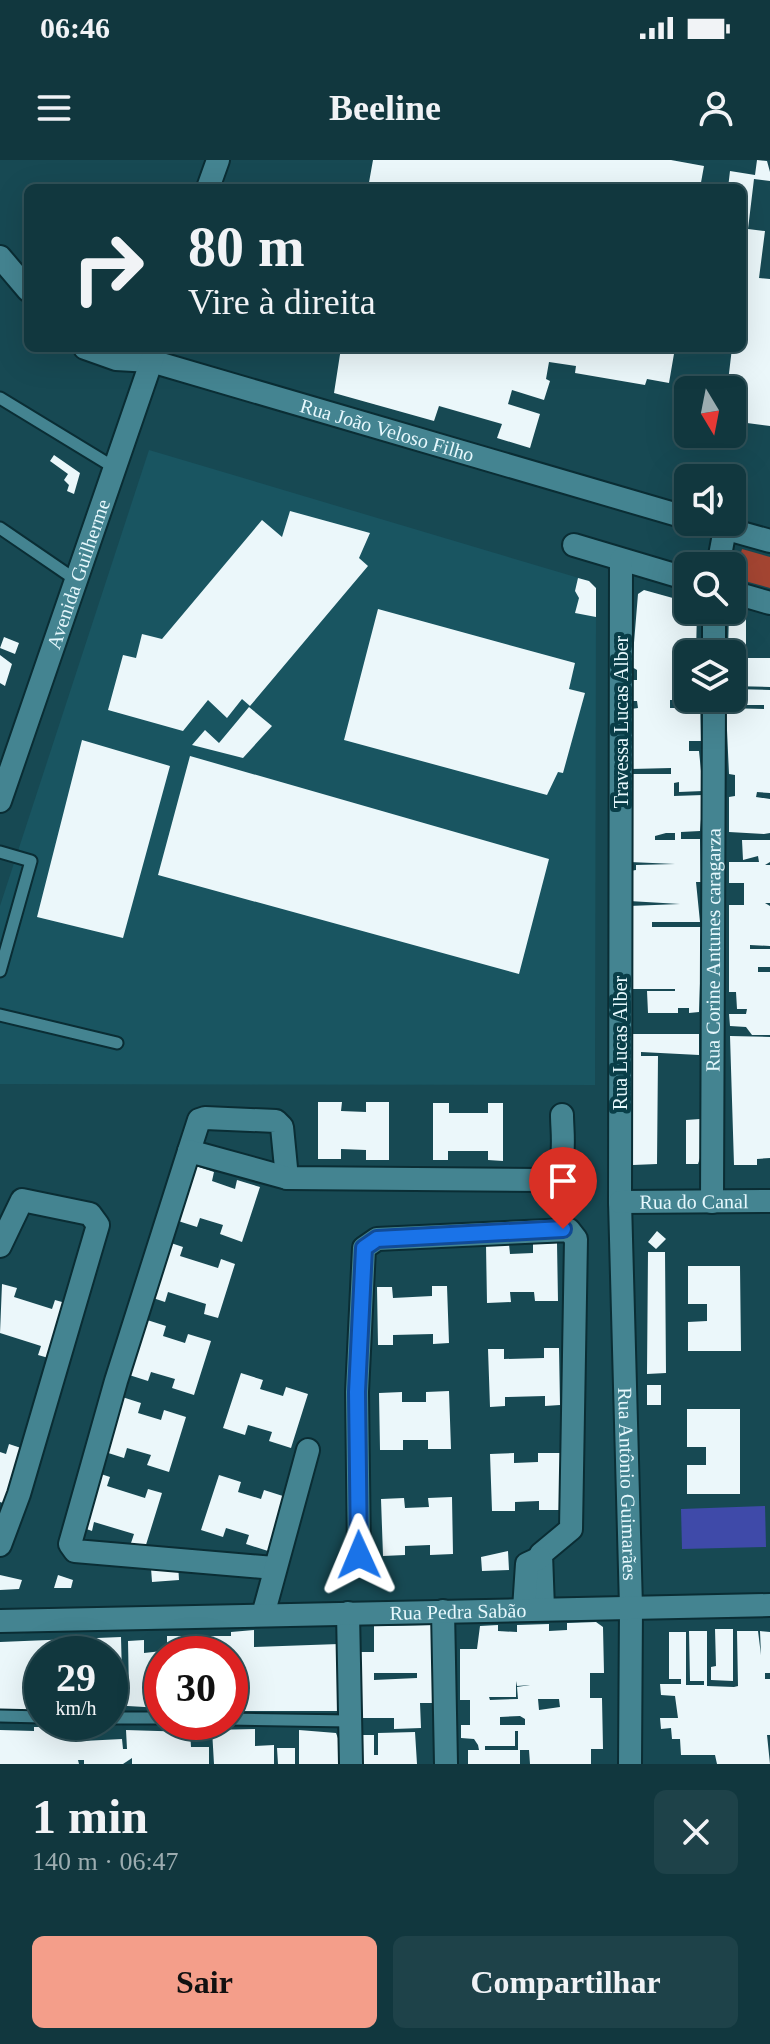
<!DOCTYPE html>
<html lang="pt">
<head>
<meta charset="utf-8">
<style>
  :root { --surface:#11373e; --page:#1e4249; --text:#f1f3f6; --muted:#9cacb0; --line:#305158; --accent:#f49e8a }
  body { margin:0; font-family:Georgia,serif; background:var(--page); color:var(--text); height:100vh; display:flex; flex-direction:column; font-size:30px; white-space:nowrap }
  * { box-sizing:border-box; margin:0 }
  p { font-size:26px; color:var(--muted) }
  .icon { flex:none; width:44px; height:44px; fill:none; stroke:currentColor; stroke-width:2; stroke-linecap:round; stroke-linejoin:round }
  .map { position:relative; height:1604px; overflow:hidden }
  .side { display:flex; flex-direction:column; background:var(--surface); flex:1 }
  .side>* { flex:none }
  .guide { position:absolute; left:24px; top:24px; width:722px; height:168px; border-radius:12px; box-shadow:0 8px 32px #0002,0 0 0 2px var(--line); background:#11373e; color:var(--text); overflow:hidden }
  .needle { width:52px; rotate:170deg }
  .tools { position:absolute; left:674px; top:216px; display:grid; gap:16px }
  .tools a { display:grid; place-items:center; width:72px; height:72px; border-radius:12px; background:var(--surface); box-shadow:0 8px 32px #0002,0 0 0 2px var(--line); font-size:40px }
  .speed { position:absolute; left:24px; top:1476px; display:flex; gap:16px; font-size:40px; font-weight:700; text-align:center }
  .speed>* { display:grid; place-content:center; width:104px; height:104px; border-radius:50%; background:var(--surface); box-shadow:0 8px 32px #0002,0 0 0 2px var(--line); line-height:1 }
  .speed small { font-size:20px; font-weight:400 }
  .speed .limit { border:12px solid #d22; background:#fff; color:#111 }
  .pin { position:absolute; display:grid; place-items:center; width:68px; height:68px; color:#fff; margin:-82px -34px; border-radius:50% 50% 50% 0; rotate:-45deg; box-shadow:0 0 8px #0007 }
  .pin .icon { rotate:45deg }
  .me { position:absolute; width:88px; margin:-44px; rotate:359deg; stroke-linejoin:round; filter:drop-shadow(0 0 6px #0008) }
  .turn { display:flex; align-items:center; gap:28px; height:168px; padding:0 32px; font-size:36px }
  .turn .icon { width:104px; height:104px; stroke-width:2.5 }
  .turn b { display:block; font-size:56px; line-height:68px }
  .round { display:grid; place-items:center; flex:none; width:84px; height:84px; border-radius:12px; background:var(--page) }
  .summary { display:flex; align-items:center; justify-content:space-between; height:136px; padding:0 32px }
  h1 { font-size:48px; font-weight:800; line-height:60px }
  .button { display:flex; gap:16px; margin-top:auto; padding:16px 32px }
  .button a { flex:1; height:92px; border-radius:12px; background:var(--accent); color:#111; font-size:32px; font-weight:800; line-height:92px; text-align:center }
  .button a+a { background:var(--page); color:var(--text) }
  .status { display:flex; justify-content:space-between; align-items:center; height:56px; padding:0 40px; background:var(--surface); direction:ltr }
  .status svg { height:22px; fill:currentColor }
  header { display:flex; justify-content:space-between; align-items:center; height:104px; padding:0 32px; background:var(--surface); font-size:36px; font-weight:800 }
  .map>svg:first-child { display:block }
</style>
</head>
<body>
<div class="status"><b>06:46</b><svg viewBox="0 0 49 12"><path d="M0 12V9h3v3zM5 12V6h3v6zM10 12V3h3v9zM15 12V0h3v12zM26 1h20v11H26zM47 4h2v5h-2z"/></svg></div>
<header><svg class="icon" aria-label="menu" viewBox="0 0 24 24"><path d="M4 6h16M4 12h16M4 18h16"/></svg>Beeline<svg class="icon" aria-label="person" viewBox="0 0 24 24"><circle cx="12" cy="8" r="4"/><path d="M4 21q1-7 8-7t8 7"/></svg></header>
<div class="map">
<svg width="770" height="1604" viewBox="0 0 770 1604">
  <rect width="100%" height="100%" fill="#174953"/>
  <path fill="#195561" d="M149,290L589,421L596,428L595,925L0,924V746Z"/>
  <path fill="#a44532" d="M742,389L770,397V428L734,418Z"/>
  <path fill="#3f4aa9" d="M765,1346L766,1387L682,1389L681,1349Z"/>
  <path fill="#ebf7fa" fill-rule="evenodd" d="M373,0H671L704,6L700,28H368Z
    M757,0L767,1L770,12V21L754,19L748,69L765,71L759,118L770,119V266L732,261V230H727L732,188H742L745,91H742V28H728L730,11L755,15Z
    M341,188H675L669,223L647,219L645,225L575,213L576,206L549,202L546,219L550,221L544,240L512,230L508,244L540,254L530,288L497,278L502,264L439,246L434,261L334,233Z
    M54,295L80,313L74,334L67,331L69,325L64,320L68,314L50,301Z
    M290,351L370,373L359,398L368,406L250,546L242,539L227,558L208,540L183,571L108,550L123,495L136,498L142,474L162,479L262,360L282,377Z
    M578,418L589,421L596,428V457L575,453L579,438L575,431Z
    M644,430L680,440V436L688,438V450H697L696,494H688V521H676V526H688V538H700L701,581H689V591H699L703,631L679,632V622L674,623V636L703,635L700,671L681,672V679H700L701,722H696L700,762H652V767H702L699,852L689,853V848H678V853H648L647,831H675V829H630L629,746L680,744L629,741L630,711L636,710V705L675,704L630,702V614H671V608L631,609V549L638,548L637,541H631V520H637V510L632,507L638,434ZM670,540H684V548H670ZM666,673H675V680H655V676Z
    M378,449L575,503L569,529L585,533L563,613L558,612L547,635L344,580Z
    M729,454L746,459V498H770V527L732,526V494L728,489Z
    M4,477L19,483L15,494L0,488Z
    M0,495L12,504L5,526L0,523Z
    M732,529L770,530V633L757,632L756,637L770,639V673L764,674L729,672V637L735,636V615L729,614L726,548L764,549V545H731Z
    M249,547L272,566L243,598L192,585L205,570L219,583Z
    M82,580L170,606L123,778L37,757Z
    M190,596L549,699L519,814L158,715Z
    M742,680H770V702L765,705H770V743H765L770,746V786L750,785V789H770V807H758V812H770V875H752L746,867L730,866L729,854H746L747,849H737L736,832H729V745H744V723H729V702H759L758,696L743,700Z
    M631,874H699V895L641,892V896H658L657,1004L633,1005Z
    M730,876L770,877V998L757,999V1005H734Z
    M318,942H342L341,951L366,952V942H389V1000H366V990L341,989V999H318Z
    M433,943H449V953H488V943H503V1001L488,1000V991H448V1000H433Z
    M700,959V998L698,1004H686V960Z
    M193,1005L214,1012L212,1021L235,1029L237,1020L260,1027L242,1082L220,1074L223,1065L200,1058L197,1067L175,1060Z
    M657,1071L666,1079L656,1089L648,1082Z
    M168,1082L183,1087L180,1096L218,1108L221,1099L235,1104L218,1158L204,1154L206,1144L168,1132L165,1142L150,1137Z
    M557,1083L558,1141H535L534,1132H510L511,1142L487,1143L486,1085L509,1084L510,1094L533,1093V1084Z
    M648,1092H665L666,1213L647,1214Z
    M688,1106H740L741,1191H688V1162L707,1161V1144H688Z
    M2,1124L17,1128L14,1137L52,1149L55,1140L69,1144L52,1199L38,1195L41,1186L0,1173Z
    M432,1126H447L449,1183L433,1184V1174L393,1175V1185H378L377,1127H392L393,1138L432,1136Z
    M144,1159L166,1166L163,1176L185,1183L188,1174L211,1181L194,1235L172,1228L175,1219L151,1212L148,1221L126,1214Z
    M544,1188H559L560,1245L545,1246V1236L505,1237V1246L490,1247L488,1189H504V1199L544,1198Z
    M241,1213L263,1220L260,1229L283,1236L286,1227L308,1234L291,1288L269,1281L272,1272L248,1265L245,1275L223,1268Z
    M647,1225H661V1245H647Z
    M449,1231L451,1289H428V1280H403V1290H380L379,1233L402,1232V1242H426V1232Z
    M119,1236L141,1243L138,1253L161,1260L164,1250L186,1257L169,1312L147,1305L151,1295L127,1288L124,1298L102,1291Z
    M687,1249H740V1334H687V1305H706V1287H687Z
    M9,1284L24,1289L6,1344L0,1342V1292L6,1294Z
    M514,1293V1303L538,1302V1293H561L562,1350H539V1341L515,1342V1351H492L490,1294Z
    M95,1312L110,1317L107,1326L145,1338L148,1329L162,1333L145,1388L131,1383L134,1374L94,1362L92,1371L78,1366Z
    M219,1315L241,1322L238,1332L261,1339L264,1330L286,1337L268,1391L246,1384L249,1375L226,1368L223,1377L201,1370Z
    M452,1337L453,1394L430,1395V1385L405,1386V1395L383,1396L381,1339L404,1338L405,1348L429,1347L428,1338Z
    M508,1391L509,1410L482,1411L481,1397Z
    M178,1403L179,1420L152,1422L151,1408Z
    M0,1415L22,1420L19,1429L0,1430Z
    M58,1415L73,1420L71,1428H54Z
    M596,1462L603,1467L604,1513H590V1538H602L603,1589H591V1604H530L529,1590H518V1571H515V1586H485V1590H520V1604H468V1590H479L478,1585L474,1579L461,1578V1565H470V1540H460V1489H477L480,1466L498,1465V1471L517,1472V1465L549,1464V1471L567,1470V1463ZM516,1521L517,1526L530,1525L517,1527L518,1539L490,1540L489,1537H516ZM538,1539H559L560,1547L539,1550ZM520,1556L525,1559V1565H500V1557Z
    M431,1465L434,1543H420L421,1568L394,1569V1558H362L360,1492H374V1466ZM374,1513H417V1518L374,1520Z
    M715,1469H733V1521L711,1520V1507L716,1506Z
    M254,1470V1487L339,1484L341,1551H233L230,1494H167V1476H231V1472Z
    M689,1471H707V1526L734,1527L738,1526L737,1471H758L761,1495L760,1471L770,1472V1513H765V1519H770V1575H767L770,1604H717L715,1595H681L680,1579H672L671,1568L661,1569L660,1558H678L675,1536L661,1535L660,1524H681V1519H669V1472H686V1525H704V1521H690Z
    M121,1477L122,1516H119L123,1532H129L128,1481L144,1480V1493L162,1491V1548L110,1545V1494H42V1540H38V1552L0,1549V1482Z
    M34,1567H82L83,1581L122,1579L123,1589H127L126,1570L190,1572L191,1587H209V1604H132V1598L123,1604H84V1600H78L79,1604H0V1570L34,1571Z
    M255,1569V1586L274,1585V1604H214L212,1570Z
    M299,1570L336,1573L341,1586L339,1604H299Z
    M415,1572L417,1604H363V1575H374V1595H378V1573Z
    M277,1588H295V1604H278Z"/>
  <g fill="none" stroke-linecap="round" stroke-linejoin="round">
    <g stroke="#0a2d34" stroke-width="15">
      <path id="service" d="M0,238L115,308
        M0,368L76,420
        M0,692L31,701L0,811
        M0,855L117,883
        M0,1556L42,1557
        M110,1558H162
        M230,1559L349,1561"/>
    </g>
    <g stroke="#0a2d34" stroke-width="26">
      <g id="minor">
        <path d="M0,97L28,130"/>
        <path id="s1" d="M85,188L116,199L151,201L688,358"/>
        <path d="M702,362L770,381"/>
        <path d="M574,385L688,419"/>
        <path id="s2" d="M621,400L620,1042L631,1447L630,1604"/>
        <path d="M718,406L725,369"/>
        <path d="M732,432L770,443"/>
        <path d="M714,494V450"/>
        <path d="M189,991L199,960L205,958L276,961L282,967L287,1018"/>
        <path id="s3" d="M620,1042L770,1041"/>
        <path id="s4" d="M712,1042L714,538"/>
        <path d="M0,1086L22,1040L90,1054L98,1065L19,1334L0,1385"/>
        <path d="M359,1395L357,1232L364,1088L377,1079L569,1070L576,1079L571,1369L541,1394L543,1449"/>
        <path d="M274,1408L75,1391L70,1384L116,1221L189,991L287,1018L541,1020C570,1014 562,978 562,955"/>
        <path d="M524,1449L527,1404L540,1398"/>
        <path d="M443,1451L446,1604"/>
        <path d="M348,1453L351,1604"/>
        <path d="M263,1455L308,1290"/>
        <path id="s5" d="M0,1461L770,1445"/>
      </g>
    </g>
    <g stroke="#0a2d34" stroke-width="26">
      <g id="tertiary">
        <path d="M208,28L218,0"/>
        <path id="s6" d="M0,641L156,188"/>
      </g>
    </g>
    <use href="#service" stroke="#448491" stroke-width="11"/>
    <use href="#minor" stroke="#448491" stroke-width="22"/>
    <use href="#tertiary" stroke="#448491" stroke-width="22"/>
  </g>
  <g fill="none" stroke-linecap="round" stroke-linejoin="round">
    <g stroke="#114b97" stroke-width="20">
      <path id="route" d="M359,1395L357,1232L364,1088L377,1079L563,1069"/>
    </g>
    <use href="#route" stroke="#1a73e8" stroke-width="14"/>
  </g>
  <g text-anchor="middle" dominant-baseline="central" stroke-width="8" stroke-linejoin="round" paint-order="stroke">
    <g font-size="20" fill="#e6f8fd" stroke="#093e48">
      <text stroke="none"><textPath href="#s1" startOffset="314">Rua João Veloso Filho</textPath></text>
      <text stroke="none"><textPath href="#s6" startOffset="240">Avenida Guilherme</textPath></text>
      <text transform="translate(621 562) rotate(-90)">Travessa Lucas Alber</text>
      <text stroke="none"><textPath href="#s4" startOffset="252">Rua Corine Antunes caragarza</textPath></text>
      <text transform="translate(620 883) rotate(-90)">Rua Lucas Alber</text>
      <text stroke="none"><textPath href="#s3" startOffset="74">Rua do Canal</textPath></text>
      <text stroke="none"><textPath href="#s2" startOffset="924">Rua Antônio Guimarães</textPath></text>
      <text stroke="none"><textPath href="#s5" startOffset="458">Rua Pedra Sabão</textPath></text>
    </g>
  </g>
</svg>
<div class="tools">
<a><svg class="needle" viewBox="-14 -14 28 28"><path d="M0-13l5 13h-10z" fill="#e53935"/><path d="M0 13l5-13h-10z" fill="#9cacb0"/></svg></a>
<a><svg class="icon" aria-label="sound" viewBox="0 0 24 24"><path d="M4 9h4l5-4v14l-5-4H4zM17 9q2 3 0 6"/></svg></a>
<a><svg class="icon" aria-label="search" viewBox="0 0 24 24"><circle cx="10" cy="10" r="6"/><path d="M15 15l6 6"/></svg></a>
<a><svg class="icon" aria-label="layers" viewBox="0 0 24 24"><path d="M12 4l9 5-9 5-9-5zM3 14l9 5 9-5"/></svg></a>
</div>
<div class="speed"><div>29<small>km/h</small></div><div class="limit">30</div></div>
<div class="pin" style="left:563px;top:1069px;background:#d93025"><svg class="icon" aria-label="arrive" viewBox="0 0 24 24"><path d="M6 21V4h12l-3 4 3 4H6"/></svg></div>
<svg class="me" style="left:359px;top:1395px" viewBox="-20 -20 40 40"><path d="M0-17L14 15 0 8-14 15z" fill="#1a73e8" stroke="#fff" stroke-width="4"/></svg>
<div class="guide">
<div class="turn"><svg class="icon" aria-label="right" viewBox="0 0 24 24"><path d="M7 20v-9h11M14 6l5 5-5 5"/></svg><div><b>80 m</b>Vire à direita</div></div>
</div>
</div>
<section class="side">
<div class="summary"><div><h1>1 min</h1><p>140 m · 06:47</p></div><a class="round"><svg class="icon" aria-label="close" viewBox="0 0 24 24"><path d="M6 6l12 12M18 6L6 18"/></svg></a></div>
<div class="button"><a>Sair</a><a>Compartilhar</a></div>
</section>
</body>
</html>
